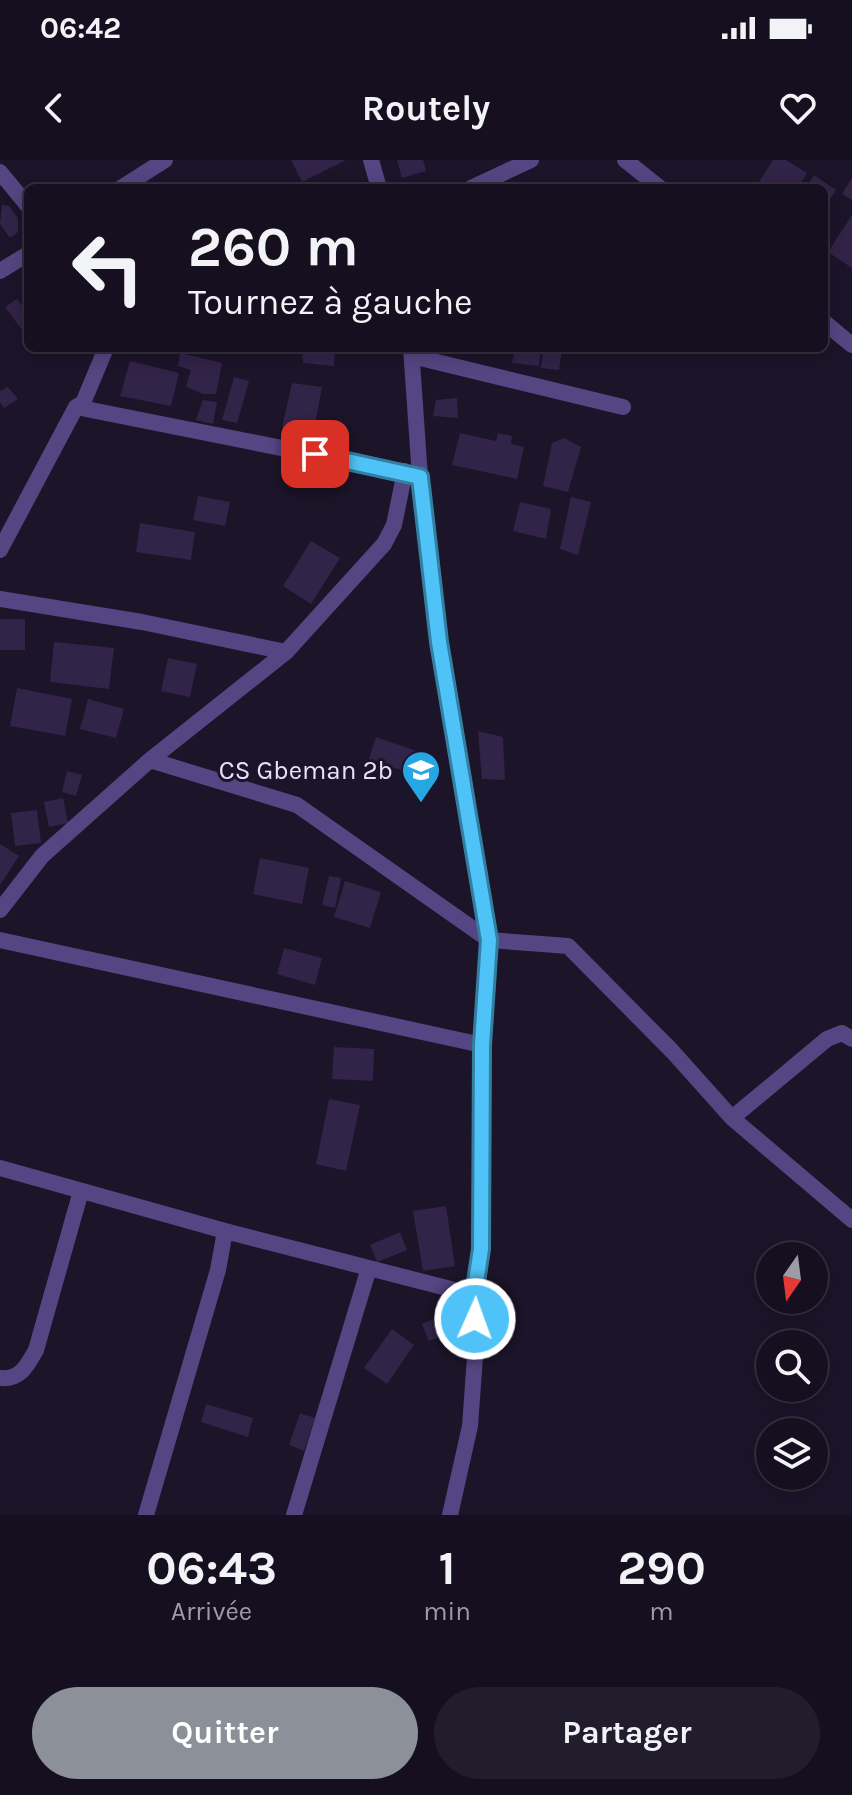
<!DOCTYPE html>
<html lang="fr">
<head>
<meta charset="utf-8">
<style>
  :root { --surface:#150f1f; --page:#221d2c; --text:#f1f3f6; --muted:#9d9ca4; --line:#342f3d; --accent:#8c9099 }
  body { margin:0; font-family:Karla,sans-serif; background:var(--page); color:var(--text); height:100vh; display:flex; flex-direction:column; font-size:30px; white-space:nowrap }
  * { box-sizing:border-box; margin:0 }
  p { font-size:26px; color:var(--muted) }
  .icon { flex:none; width:44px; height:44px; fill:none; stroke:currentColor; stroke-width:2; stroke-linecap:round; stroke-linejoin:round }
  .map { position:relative; height:1355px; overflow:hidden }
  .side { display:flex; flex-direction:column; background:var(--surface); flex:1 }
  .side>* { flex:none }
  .guide { position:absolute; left:24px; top:24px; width:804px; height:168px; border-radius:12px; box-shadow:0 4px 20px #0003,0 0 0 2px var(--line); background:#150f1f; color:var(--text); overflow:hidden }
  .needle { width:52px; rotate:194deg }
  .buttons { position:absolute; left:756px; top:1082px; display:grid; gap:16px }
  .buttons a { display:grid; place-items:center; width:72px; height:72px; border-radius:50%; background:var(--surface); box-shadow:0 4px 20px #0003,0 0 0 2px var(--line); font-size:40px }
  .pin { position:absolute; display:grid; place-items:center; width:68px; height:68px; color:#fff; margin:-34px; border-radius:16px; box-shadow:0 4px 12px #0006 }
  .me { position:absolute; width:88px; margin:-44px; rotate:2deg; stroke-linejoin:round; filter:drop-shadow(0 0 6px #0008) }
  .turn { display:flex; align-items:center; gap:28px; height:168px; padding:0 32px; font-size:36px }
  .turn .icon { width:104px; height:104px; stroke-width:2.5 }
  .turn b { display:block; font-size:56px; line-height:68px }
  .eta { display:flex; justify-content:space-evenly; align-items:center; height:136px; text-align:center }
  .eta b { font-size:48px; font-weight:700; line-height:56px }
  .button { display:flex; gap:16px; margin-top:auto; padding:16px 32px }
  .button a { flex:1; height:92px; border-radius:48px; background:var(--accent); color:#fff; font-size:32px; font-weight:700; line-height:92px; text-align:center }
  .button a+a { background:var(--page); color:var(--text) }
  .status { display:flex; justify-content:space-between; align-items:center; height:56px; padding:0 40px; background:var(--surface); direction:ltr }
  .status svg { height:22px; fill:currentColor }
  header { display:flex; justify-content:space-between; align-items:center; height:104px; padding:0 32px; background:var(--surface); font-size:36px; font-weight:700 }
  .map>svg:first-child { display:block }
</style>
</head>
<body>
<div class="status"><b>06:42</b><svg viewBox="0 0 49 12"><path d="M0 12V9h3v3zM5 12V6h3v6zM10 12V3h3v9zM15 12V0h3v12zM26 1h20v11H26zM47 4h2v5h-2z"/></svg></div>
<header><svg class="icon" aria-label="back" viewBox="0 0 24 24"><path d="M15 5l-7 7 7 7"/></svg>Routely<svg class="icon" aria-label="heart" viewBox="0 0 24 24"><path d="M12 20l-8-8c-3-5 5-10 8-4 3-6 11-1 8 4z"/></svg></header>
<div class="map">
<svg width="852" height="1355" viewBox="0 0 852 1355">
  <rect width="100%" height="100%" fill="#1c1429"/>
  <path fill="#322348" d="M291,0H346L302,22Z
    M397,0H423L426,11L402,18Z
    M773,0H786L807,13L798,28H755Z
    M814,15L836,30L824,48V28H806Z
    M852,18V40L842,34Z
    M2,45L9,46L18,58V72L10,78L0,64Z
    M852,55V108L828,92Z
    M17,139L28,154V166L22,170L5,147Z
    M302,188H335L334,206L303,203Z
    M515,188H541L539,206L512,203Z
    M543,188H562L559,210L541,208Z
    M180,193L222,203L216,234H203L186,227L191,210L178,206Z
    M130,201L179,213L171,246L120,236Z
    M234,217L249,221L237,263L222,260Z
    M292,223L322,227L313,276H299L282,267Z
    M8,227L18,239L4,248L0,242V231Z
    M457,238L458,258L433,256L436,240Z
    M203,240L217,242L213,264L196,260Z
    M460,273L496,281L498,273L512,276L511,284L524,287L517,319L452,305Z
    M564,278L581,287L568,332L543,326L552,283Z
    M198,336L230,342L225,366L193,360Z
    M571,337L591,342L578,395L560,389Z
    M520,342L551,349L546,379L513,371Z
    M140,363L195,372L191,400L136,392Z
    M311,381L340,398L311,444L283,426Z
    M0,459H25V490H0Z
    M54,482L114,488L109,529L50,522Z
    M168,498L197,504L190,537L161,531Z
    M17,528L72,539L65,576L10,566Z
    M88,539L124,549L116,578L80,569Z
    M478,571L503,577L505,620L482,619Z
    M376,577L431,596L429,616L368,602Z
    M67,611L82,615L76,636L62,632Z
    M63,638L68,663L49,667L44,642Z
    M37,650L41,683L15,686L11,653Z
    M0,684L19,696L0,725Z
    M260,698L309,708L302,744L253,734Z
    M329,716L341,718L335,748L322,745Z
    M345,721L381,732L370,768L334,757Z
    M284,788L322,798L315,825L277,814Z
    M334,887L374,889L373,921L332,919Z
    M329,939L360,945L346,1011L316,1004Z
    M446,1046L455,1106L423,1111L413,1051Z
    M400,1072L407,1090L377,1102L370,1085Z
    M447,1153L454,1171L429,1181L422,1164Z
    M392,1169L414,1185L387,1224L364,1208Z
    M206,1244L253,1258L248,1277L201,1262Z
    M300,1253L315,1258L304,1291L289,1285Z"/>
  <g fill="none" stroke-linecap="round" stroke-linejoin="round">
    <path stroke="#554582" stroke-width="16" d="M371,0L379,28
      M625,0L660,28
      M0,12L28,46
      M121,28L165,0
      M471,28L531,0
      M0,111L28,94
      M824,162L852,185
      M411,188L420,317L439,482L489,780L482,885V1043L481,1089L474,1135L476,1183L470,1266L450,1355
      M412,196L623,247
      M76,247L412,314
      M0,390L76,247L83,243L106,188
      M0,439L142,462L286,492
      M150,600L297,645L489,780L568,786L672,891L732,958L852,1060
      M0,750L42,696L150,600L286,492L384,384L394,365L405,311
      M0,780L482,885
      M732,958L827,879L842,873L852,879
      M0,1008L225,1071
      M0,1218C20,1220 27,1206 36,1190L81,1031
      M146,1355L218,1110L225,1071L474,1135
      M294,1355L369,1108"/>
  </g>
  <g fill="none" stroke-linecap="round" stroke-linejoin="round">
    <g stroke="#337fa1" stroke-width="20">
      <path id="route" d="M315,294L420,317L439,482L489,780L482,885L481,1089L474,1135L475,1159"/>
    </g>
    <use href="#route" stroke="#4fc3f7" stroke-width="14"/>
  </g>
  <defs>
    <g id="school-pin" transform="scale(2)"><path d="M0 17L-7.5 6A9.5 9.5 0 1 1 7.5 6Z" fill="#24a7e3" stroke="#1c1429"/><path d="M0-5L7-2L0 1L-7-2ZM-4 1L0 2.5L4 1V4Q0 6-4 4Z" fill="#fff"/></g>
  </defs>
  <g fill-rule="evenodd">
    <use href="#school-pin" x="421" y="610"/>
  </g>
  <g text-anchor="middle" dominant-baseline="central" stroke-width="6" stroke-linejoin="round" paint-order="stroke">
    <g font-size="26" fill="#e9e0fb" stroke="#1c1429" text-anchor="end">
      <text x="393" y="610">CS Gbeman 2b</text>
    </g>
  </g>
</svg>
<div class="buttons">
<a><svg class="needle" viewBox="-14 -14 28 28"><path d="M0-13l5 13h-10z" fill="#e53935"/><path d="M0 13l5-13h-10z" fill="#9d9ca4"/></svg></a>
<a><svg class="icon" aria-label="search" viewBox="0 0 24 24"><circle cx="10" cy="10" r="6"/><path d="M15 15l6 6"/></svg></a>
<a><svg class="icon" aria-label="layers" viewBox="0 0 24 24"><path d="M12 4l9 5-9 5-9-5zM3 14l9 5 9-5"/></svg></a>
</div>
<div class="pin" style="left:315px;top:294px;background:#d93025"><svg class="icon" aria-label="arrive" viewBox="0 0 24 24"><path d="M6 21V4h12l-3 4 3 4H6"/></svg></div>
<svg class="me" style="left:475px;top:1159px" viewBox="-20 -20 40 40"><circle r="17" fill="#4fc3f7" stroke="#fff" stroke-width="3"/><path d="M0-11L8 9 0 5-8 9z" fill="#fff"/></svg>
<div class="guide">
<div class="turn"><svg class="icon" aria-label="left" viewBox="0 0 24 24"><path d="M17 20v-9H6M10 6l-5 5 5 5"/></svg><div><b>260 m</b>Tournez à gauche</div></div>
</div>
</div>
<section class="side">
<div class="eta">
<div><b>06:43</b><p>Arrivée</p></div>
<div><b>1</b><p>min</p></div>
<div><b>290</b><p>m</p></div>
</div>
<div class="button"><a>Quitter</a><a>Partager</a></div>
</section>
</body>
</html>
